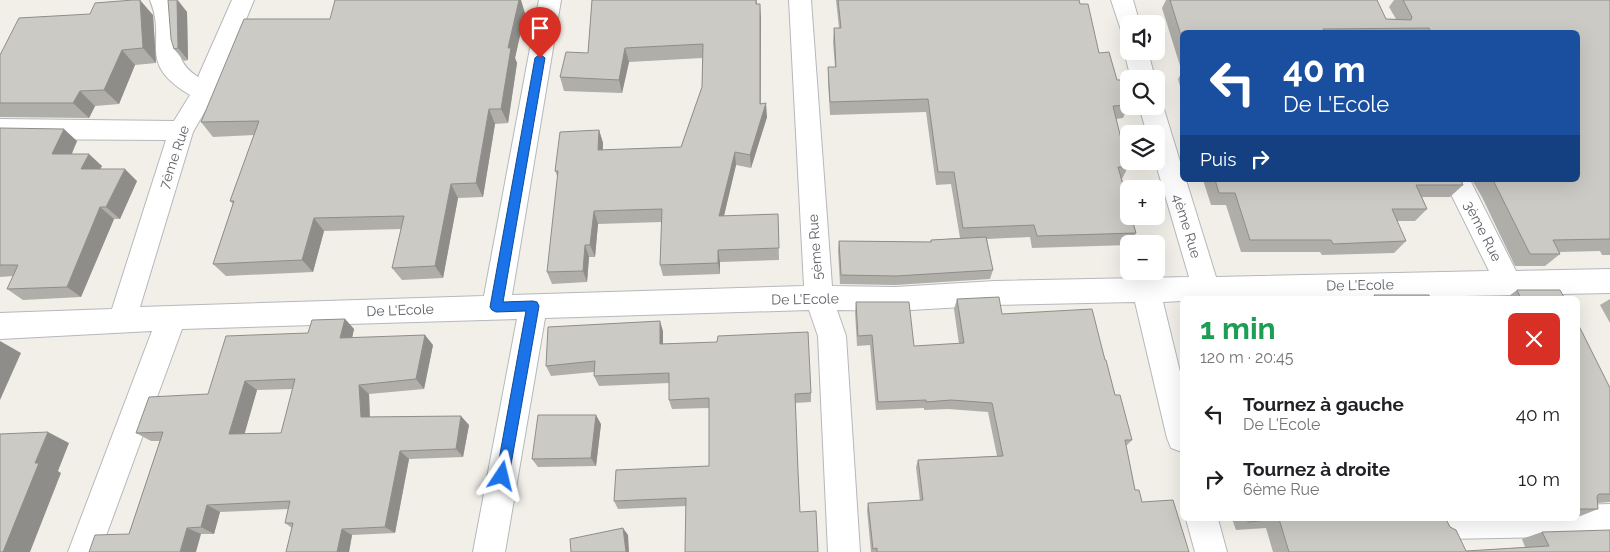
<!DOCTYPE html>
<html lang="fr">
<head>
<meta charset="utf-8">
<style>
  :root { --surface:#fff; --page:#f2f2f2; --text:#202124; --muted:#757577 }
  body { margin:0; font-family:Raleway,sans-serif; background:var(--page); color:var(--text); height:100vh; display:flex; flex-direction:column; font-size:19px; white-space:nowrap }
  * { box-sizing:border-box; margin:0 }
  p { font-size:16px; color:var(--muted) }
  .icon { flex:none; width:28px; height:28px; fill:none; stroke:currentColor; stroke-width:2; stroke-linecap:round; stroke-linejoin:round }
  .map { position:relative; flex:1; overflow:hidden }
  .side { position:absolute; left:1180px; top:296px; width:400px; height:225px; display:flex; flex-direction:column; background:var(--surface); border-radius:8px; box-shadow:0 5px 20px #0002 }
  .side>* { flex:none }
  .top-card { position:absolute; left:1180px; top:30px; width:400px; height:152px; border-radius:8px; box-shadow:0 5px 20px #0002; background:#1a4fa0; color:#fff; overflow:hidden }
  .buttons { position:absolute; left:1120px; top:15px; display:grid; gap:10px }
  .buttons a { display:grid; place-items:center; width:45px; height:45px; border-radius:8px; background:var(--surface); box-shadow:0 5px 20px #0002; font-size:25px }
  .pin { position:absolute; display:grid; place-items:center; width:42px; height:42px; color:#fff; margin:-51px -21px; border-radius:50% 50% 50% 0; rotate:-45deg; box-shadow:0 0 5px #0007 }
  .pin .icon { rotate:45deg }
  .me { position:absolute; width:55px; margin:-28px; rotate:10deg; stroke-linejoin:round; filter:drop-shadow(0 0 4px #0008) }
  .turn { display:flex; align-items:center; gap:18px; height:105px; padding:0 20px; font-size:22px }
  .turn .icon { width:65px; height:65px; stroke-width:2.5 }
  .turn b { display:block; font-size:35px; line-height:42px }
  .then { display:flex; align-items:center; height:48px; padding:0 20px; background:#0003; gap:10px; font-size:19px }
  .round { display:grid; place-items:center; flex:none; width:52px; height:52px; border-radius:8px; background:var(--page) }
  .headline { display:flex; align-items:center; justify-content:space-between; height:85px; padding:0 20px }
  h1 { font-size:30px; font-weight:700; line-height:38px; color:#1e9e55 }
  ul { padding:0; list-style:none }
  li { display:flex; align-items:center; gap:15px; height:65px; padding:0 20px }
  li div { flex:1 }
  li b { display:block; font-size:19px }
  li em { font-style:normal }
  .map>svg:first-child { display:block }
</style>
</head>
<body>
<div class="map">
<svg width="1610" height="552" viewBox="0 0 1610 552">
  <rect width="100%" height="100%" fill="#f1efe8"/>
  <g fill="none" stroke-linecap="round" stroke-linejoin="round">
    <g stroke="#b5b8bc" stroke-width="2">
      <path id="minor" d="M150,0H172C186,31 165,56 198,77L232,0H254L216,92L193,132L140,307L484,296L539,0H561L512,295L804,286L789,0H811L832,286L895,287L995,281L1189,277L1155,161L1156,134H1147L1139,106H1156V98L1160,99L1163,106L1182,168V180H1186L1216,277L1489,271L1444,180H1470L1516,271L1610,269V293L1313,299H1182V301L1163,302L1182,380V452L1171,448L1167,438L1135,302L995,305L895,311L837,310L846,336L860,552H828L818,336L809,310L545,318L505,552H473L517,319L182,329L100,552H68L152,331L0,339V313L112,309L166,140L0,139V119L174,121L190,95C135,62 168,44 150,0Z
        M1111,0H1133L1140,24H1129V32L1121,30Z
        M1128,45L1129,51H1148L1155,79H1131L1124,51Z
        M1610,504V536L1445,539L1434,534L1429,523L1431,519H1578V505Z
        M1186,519H1218L1227,552H1195Z"/>
    </g>
    <use href="#minor" fill="#fff" fill-rule="evenodd"/>
  </g>
  <path fill="#afaea9" fill-rule="evenodd" d="M178,0L187,12L188,60L184,61L174,49Z
    M592,0H757V4L761,19V104L767,117L751,168L736,165L724,216L778,214L779,260L720,262V274L663,276L660,265L662,222L598,224L595,257H589L587,282L552,284L547,272L558,178L555,171L599,130L603,143V150L681,147L702,87V58L629,62L622,93L564,91L560,77L588,53Z
    M836,0H1079L1099,53L1117,80L1129,105L1123,118L1116,119L1128,167L1122,179L1136,233L1130,244H1129V245L1032,248L1030,237L987,239L993,270L990,279L895,285L840,284L838,250L839,241L930,242L931,240L960,238L951,184L936,185L926,112L830,115L828,81V67H835L833,42L834,28H839Z
    M1166,0H1377L1386,19H1396L1389,7L1394,0H1610V255H1602L1600,251L1559,252L1560,254L1545,266H1515L1482,197L1472,180H1578V32H1182V94L1178,79L1182,72L1162,8Z
    M525,13L515,58L517,63L508,123L495,124L483,197L458,198L443,278L402,280L392,268L401,229L324,231L313,272L226,276L213,264L233,204L230,201L254,135L213,137L201,122L330,19Z
    M153,15L156,63L135,65L119,104L95,106L89,118L0,117V55Z
    M0,128L77,141L72,154L102,166L100,169L137,181L120,219H114L81,297L23,300L7,289L13,276L0,277Z
    M1203,180H1461L1463,185L1450,197H1422L1427,209L1415,221H1397L1406,241L1394,253L1322,255L1320,252H1241L1226,205H1211Z
    M1517,290L1565,299H1505Z
    M957,299L1002,314L1105,360L1115,395L1132,440L1126,446L1135,490L1142,502L1189,552H871L867,510L868,503L920,501L916,467L918,460L997,456L988,412L948,409L924,410V408L876,410L870,345L857,346L855,312L856,302L914,346L959,344L954,309Z
    M1610,299V323L1600,305Z
    M345,319L354,329L352,337L433,345L424,389L369,394L370,417L469,425L463,457L409,459L395,533L352,535L349,552H286L292,528L285,523L288,509L220,512L214,534H129L160,441H151L136,433L208,394L308,333ZM293,389L281,433L244,434L257,390Z
    M1578,324L1610,388V502L1598,503V509L1578,517Z
    M663,331V344L811,393V402L795,403L798,471L800,512L818,552L686,506L618,509L614,501L709,466V408L672,409L669,400V383L599,386L594,376V372L551,376L546,366Z
    M601,424L596,466L538,467L532,459Z
    M1232,519H1446L1450,527L1466,551L1525,547L1522,539L1542,532L1610,552H1273L1266,528L1236,530Z"/>
  <path fill="#8f8d8a" d="M140,0L153,15L156,63L143,48Z
    M177,0L187,12L188,60L178,48Z
    M519,0H521L525,13L515,58L517,63L508,123L501,109L508,48Z
    M760,4L761,19L760,117Z
    M625,48L629,62L622,93L619,80Z
    M122,50L135,65L119,104L104,90Z
    M80,91L95,106L89,118L73,103Z
    M766,103L767,117L751,168L750,155Z
    M489,109L495,124L483,197L476,183Z
    M64,129L77,141L66,166L52,154Z
    M599,130L603,143L602,163L598,150Z
    M735,152L736,165L721,228L719,216Z
    M89,154L102,166L94,181L81,169Z
    M125,169L137,181L120,219L106,207Z
    M451,184L458,198L443,278L435,266Z
    M100,207L114,219L81,297L67,287Z
    M594,211L598,224L595,257L590,245Z
    M314,218L324,231L313,272L302,260Z
    M585,245L589,257L587,282L583,271Z
    M718,250L720,262V274L718,263Z
    M345,319L354,329L350,348L340,338Z
    M660,321L663,331V354L660,344Z
    M425,335L433,345L424,389L416,379Z
    M0,341L21,353L0,400Z
    M245,381L257,390L242,443L229,434Z
    M359,385L369,394L370,425L361,417Z
    M596,415L601,424L596,466L591,458Z
    M461,416L469,425L463,457L456,449Z
    M48,432L69,443L58,471L61,473L30,552H3L35,463Z
    M400,451L409,459L395,533L385,527Z
    M207,505L220,512L214,534L201,527Z
    M187,528L201,534L196,552H180Z
    M623,528L628,535L629,552H626Z
    M342,529L352,535L349,552H337Z"/>
  <path fill="#cccac5" stroke="#8f8d8a" fill-rule="evenodd" d="M133,0H140L143,48L122,50L104,90L80,91L73,103H0V55L19,18L90,14L95,3Z
    M168,0H177L178,48L174,49L171,39Z
    M335,0H519L508,48H511L501,109H489L476,183L451,184L435,266L392,268L404,216L314,218L302,260L213,264L234,201H230L259,121L201,122L244,19H330Z
    M592,0H756V4H760V104L766,103L750,155L735,152L719,216L778,214L779,248L718,250V263L660,265L662,209L594,211L590,245H585L583,271L547,272L558,171H555L560,132L599,130L598,150L681,147L702,87L703,44L625,48L619,80L560,77L566,52L588,53Z
    M838,0H1079L1080,4H1088L1099,53L1109,52L1117,80H1121L1129,105L1113,106L1128,167H1118L1129,206V216H1131L1136,233L1037,236L1034,225L963,228L954,172H938L928,99L830,102L828,67H836L834,28H841Z
    M1170,0H1377L1386,19L1411,20L1412,17L1403,0H1610V239L1553,240L1560,254H1530L1493,180H1578V32H1431L1429,28L1323,29L1325,32H1182V39Z
    M0,128L64,129L52,154H89L81,169H125L106,207H100L67,287L7,289L18,265H0Z
    M1215,180H1461L1463,185H1416L1427,209H1392L1406,241L1333,244L1331,240H1250L1235,193H1219Z
    M986,237L993,270L896,276L841,275L839,241L931,242V240Z
    M1517,290H1560L1565,299H1521Z
    M1374,295H1429L1430,299H1346L1375,297Z
    M999,297L1002,314L1092,309L1105,360H1106L1115,395H1120L1132,440H1125L1135,490H1139L1142,502L1173,500L1189,552H877V548L873,549L868,503L923,500L918,460L1003,456L992,403L951,400L926,402V400L878,402L872,335L858,336L856,302H909L914,346L964,343L957,299Z
    M345,319L340,338L425,335L416,379L359,385L361,417L461,416L456,449L400,451L385,527L342,529L337,552H286L293,523H285L290,501L207,505L201,527L187,528L180,552H89L95,535L129,534L163,432L136,433L149,397L208,394L226,336L308,333L312,320ZM295,379L281,433L229,434L245,381Z
    M660,321V344L717,342L718,336L808,332L811,393L795,394L798,471L800,512L816,511L818,552H685L686,498L614,501L616,470L709,466V398L669,400V373L594,376L595,361L546,366L548,327Z
    M1578,324L1610,388V494H1599L1597,496L1598,509H1578Z
    M538,415H596L591,458L532,459Z
    M48,432L35,463H39L3,552H0V434Z
    M1247,519H1446L1450,527L1456,530L1466,551L1549,546L1542,532L1610,530V552H1289L1279,519L1248,522Z
    M623,528L626,552H571L570,539Z"/>
  <path fill="#1a73e8" stroke="#114b97" d="M540,54L545,58L503,302L533,301L537,302L539,306L509,476L507,481L502,483L498,481L496,476L526,311L496,312L492,310L490,307L535,58Z"/>
  <g text-anchor="middle" dominant-baseline="central" stroke-width="4" stroke-linejoin="round" paint-order="stroke">
    <g font-size="14" fill="#5f6368" stroke="#fff">
      <text transform="translate(174 157) rotate(-71)">7ème Rue</text>
      <text transform="translate(1187 226) rotate(73)">4ème Rue</text>
      <text transform="translate(1483 231) rotate(63)">3ème Rue</text>
      <text transform="translate(815 247) rotate(-94)">5ème Rue</text>
      <text transform="translate(1360 285) rotate(-1)">De L'Ecole</text>
      <text transform="translate(805 299) rotate(-1)">De L'Ecole</text>
      <text transform="translate(400 310) rotate(-2)">De L'Ecole</text>
    </g>
  </g>
</svg>
<div class="buttons">
<a><svg class="icon" aria-label="sound" viewBox="0 0 24 24"><path d="M4 9h4l5-4v14l-5-4H4zM17 9q2 3 0 6"/></svg></a>
<a><svg class="icon" aria-label="search" viewBox="0 0 24 24"><circle cx="10" cy="10" r="6"/><path d="M15 15l6 6"/></svg></a>
<a><svg class="icon" aria-label="layers" viewBox="0 0 24 24"><path d="M12 4l9 5-9 5-9-5zM3 14l9 5 9-5"/></svg></a>
<a>+</a>
<a>−</a>
</div>
<div class="pin" style="left:540px;top:58px;background:#d93025"><svg class="icon" aria-label="arrive" viewBox="0 0 24 24"><path d="M6 21V4h12l-3 4 3 4H6"/></svg></div>
<svg class="me" style="left:502px;top:476px" viewBox="-20 -20 40 40"><path d="M0-17L14 15 0 8-14 15z" fill="#1a73e8" stroke="#fff" stroke-width="4"/></svg>
<div class="top-card">
<div class="turn"><svg class="icon" aria-label="left" viewBox="0 0 24 24"><path d="M17 20v-9H6M10 6l-5 5 5 5"/></svg><div><b>40 m</b>De L'Ecole</div></div>
<div class="then">Puis<svg class="icon" aria-label="right" viewBox="0 0 24 24"><path d="M7 20v-9h11M14 6l5 5-5 5"/></svg></div>
</div>
<section class="side">
<div class="headline"><div><h1>1 min</h1><p>120 m · 20:45</p></div><a class="round" style="background:#d93025;color:#fff"><svg class="icon" aria-label="close" viewBox="0 0 24 24"><path d="M6 6l12 12M18 6L6 18"/></svg></a></div>
<ul>
<li><svg class="icon" aria-label="left" viewBox="0 0 24 24"><path d="M17 20v-9H6M10 6l-5 5 5 5"/></svg><div><b>Tournez à gauche</b><p>De L'Ecole</p></div><em>40 m</em></li>
<li><svg class="icon" aria-label="right" viewBox="0 0 24 24"><path d="M7 20v-9h11M14 6l5 5-5 5"/></svg><div><b>Tournez à droite</b><p>6ème Rue</p></div><em>10 m</em></li>
</ul>
</section>
</div>
</body>
</html>
